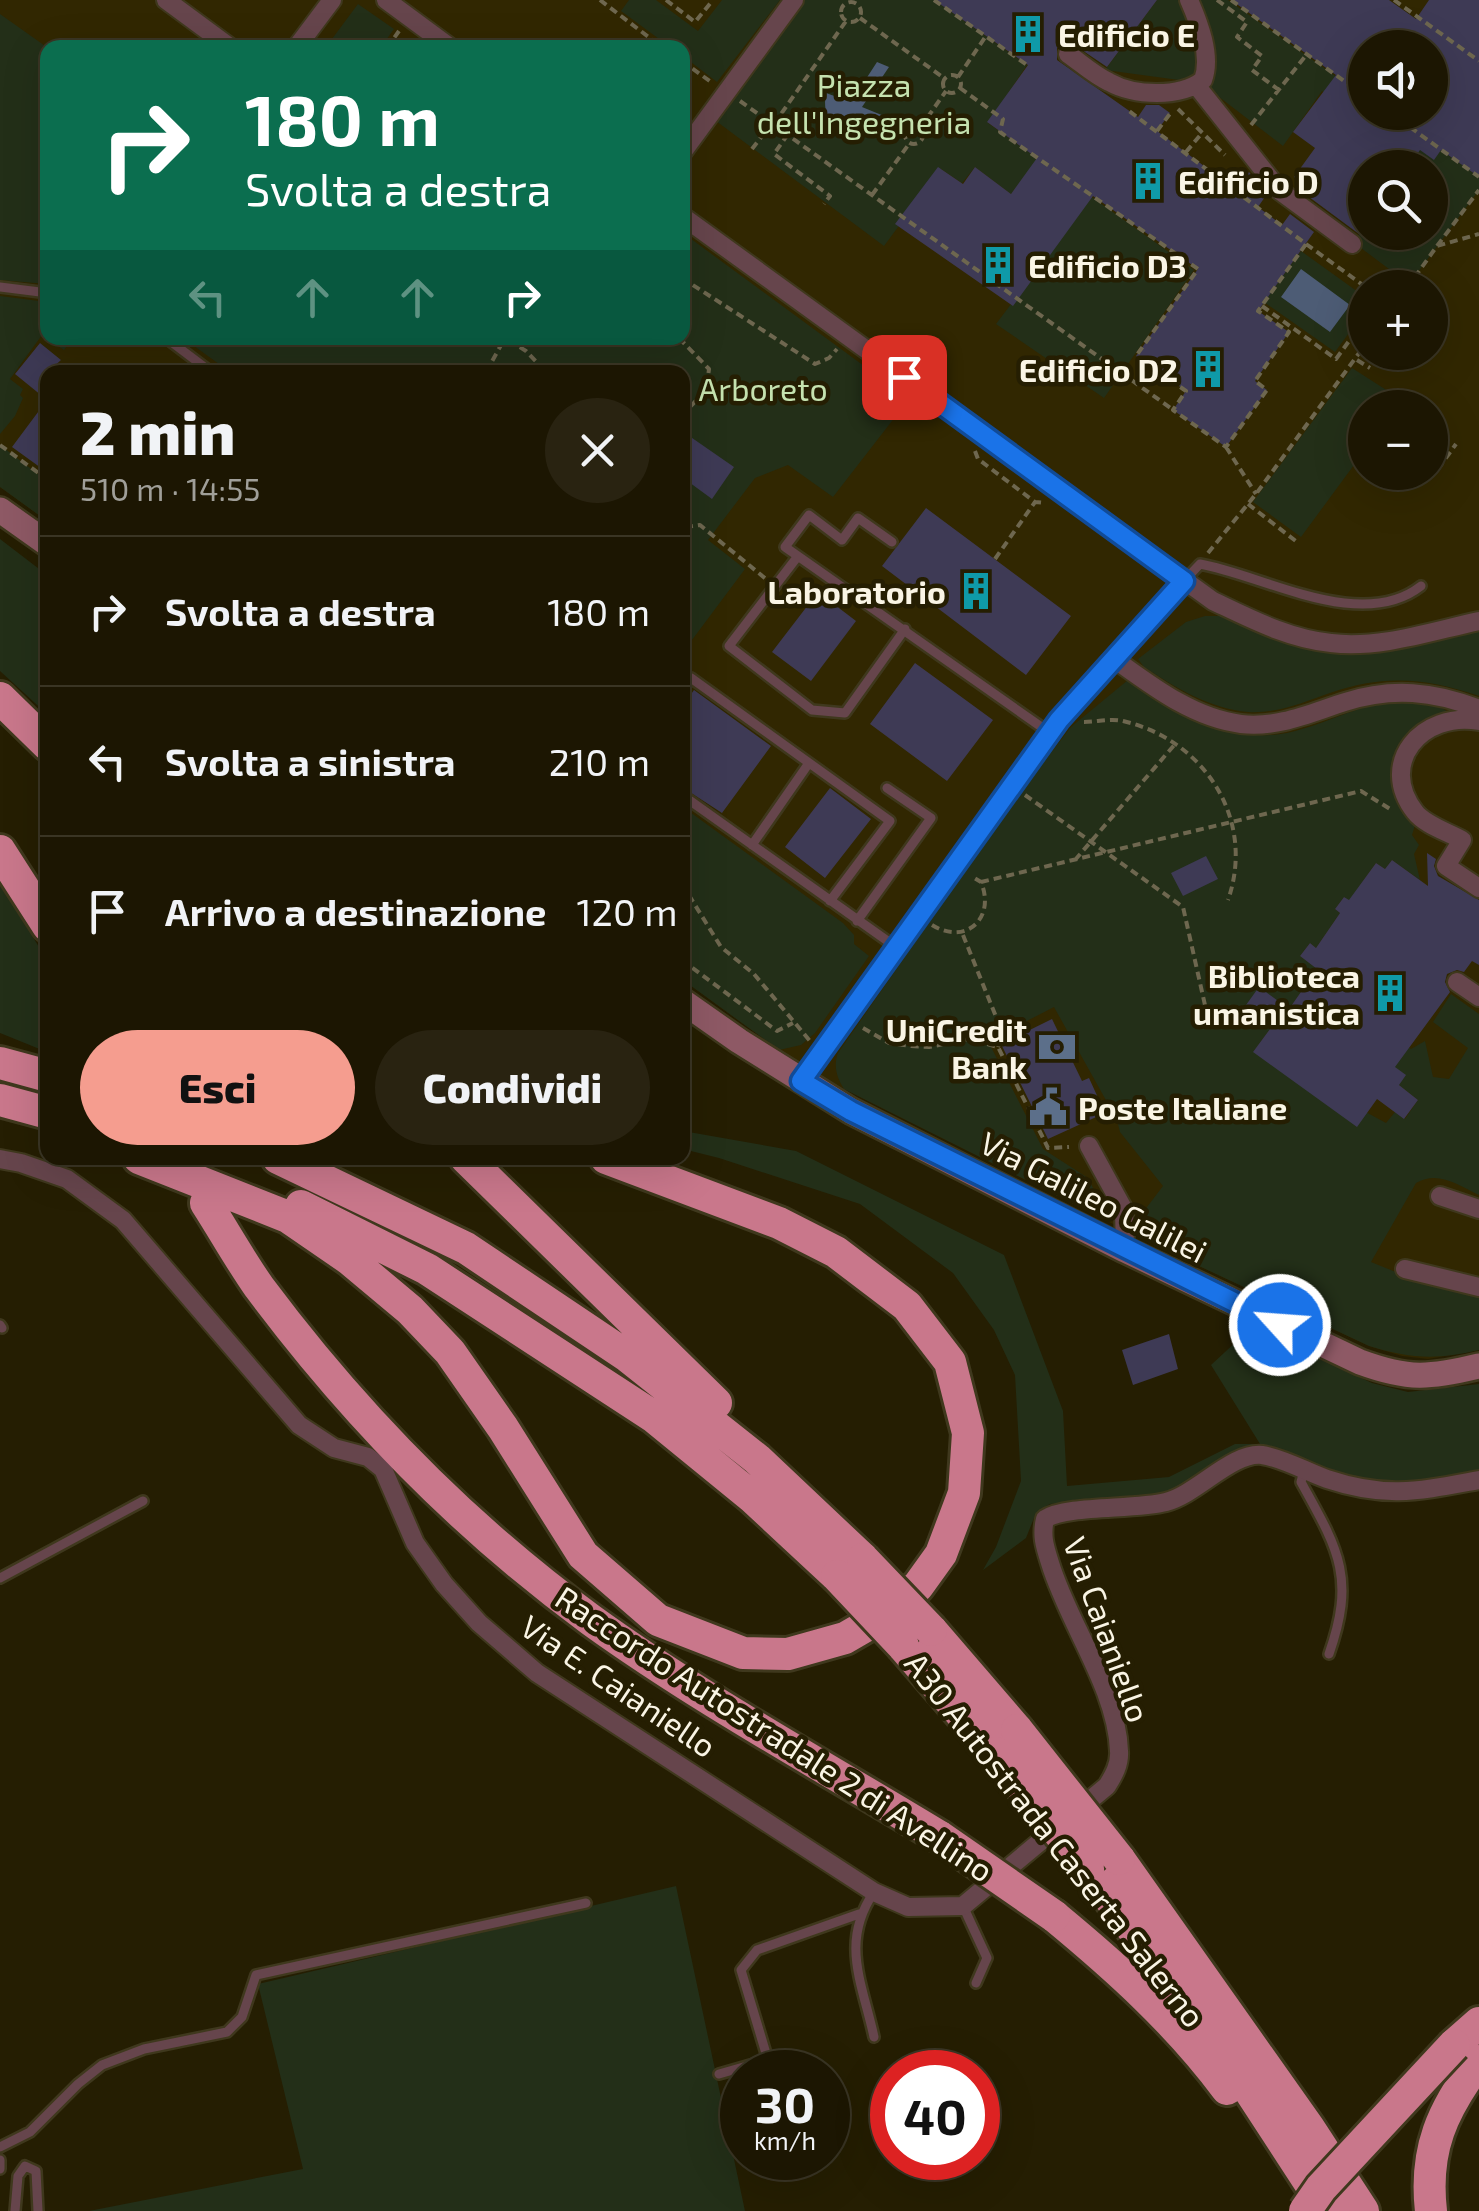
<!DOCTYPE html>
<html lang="it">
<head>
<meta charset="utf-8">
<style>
  :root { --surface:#1c1602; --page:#292311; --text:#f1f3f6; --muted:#a09f99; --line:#3a3524; --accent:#f59d8f }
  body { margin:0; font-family:"Exo 2",sans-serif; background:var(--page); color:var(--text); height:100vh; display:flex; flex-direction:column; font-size:38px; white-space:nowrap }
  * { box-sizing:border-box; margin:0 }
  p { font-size:32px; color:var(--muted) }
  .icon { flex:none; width:55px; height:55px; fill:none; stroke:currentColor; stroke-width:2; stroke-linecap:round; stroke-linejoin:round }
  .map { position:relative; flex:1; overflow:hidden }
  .panel { position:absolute; left:40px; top:365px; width:650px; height:800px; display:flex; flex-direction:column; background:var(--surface); border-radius:20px; box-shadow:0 10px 40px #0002,0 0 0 2px var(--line) }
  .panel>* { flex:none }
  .guide { position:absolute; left:40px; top:40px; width:650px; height:305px; border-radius:20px; box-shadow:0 10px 40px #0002,0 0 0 2px var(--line); background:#0b6e4f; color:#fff; overflow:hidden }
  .tools { position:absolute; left:1348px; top:30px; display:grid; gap:20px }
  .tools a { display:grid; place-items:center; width:100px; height:100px; border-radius:50%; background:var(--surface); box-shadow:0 10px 40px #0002,0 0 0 2px var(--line); font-size:50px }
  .speed { position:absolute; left:720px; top:2050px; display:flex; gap:20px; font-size:50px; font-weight:700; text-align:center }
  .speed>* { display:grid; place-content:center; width:130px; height:130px; border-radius:50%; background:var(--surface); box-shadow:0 10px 40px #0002,0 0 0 2px var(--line); line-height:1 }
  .speed small { font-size:25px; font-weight:400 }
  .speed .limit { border:15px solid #d22; background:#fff; color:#111 }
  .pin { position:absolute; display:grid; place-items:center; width:85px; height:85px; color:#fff; margin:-42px; border-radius:20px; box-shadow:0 5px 15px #0006 }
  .me { position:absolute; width:110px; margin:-55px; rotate:296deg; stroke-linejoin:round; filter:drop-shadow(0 0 8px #0008) }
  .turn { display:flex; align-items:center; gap:35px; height:210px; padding:0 40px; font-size:45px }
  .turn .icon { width:130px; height:130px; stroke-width:2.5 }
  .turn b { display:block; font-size:70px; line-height:85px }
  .lanes { display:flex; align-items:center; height:95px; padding:0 40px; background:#0003; justify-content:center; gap:50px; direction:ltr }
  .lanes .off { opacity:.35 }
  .round { display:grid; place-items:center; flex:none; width:105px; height:105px; border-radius:52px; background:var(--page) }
  .overview { display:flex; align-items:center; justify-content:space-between; height:170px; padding:0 40px }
  h1 { font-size:60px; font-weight:800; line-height:75px }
  .button { display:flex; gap:20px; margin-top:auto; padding:20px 40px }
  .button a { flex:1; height:115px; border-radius:60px; background:var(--accent); color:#111; font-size:40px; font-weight:800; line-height:115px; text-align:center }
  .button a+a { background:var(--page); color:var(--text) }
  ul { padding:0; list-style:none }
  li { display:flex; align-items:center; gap:30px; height:150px; padding:0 40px; border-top:2px solid var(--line) }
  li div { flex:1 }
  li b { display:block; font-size:38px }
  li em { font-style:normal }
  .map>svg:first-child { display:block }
</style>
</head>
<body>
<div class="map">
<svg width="1479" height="2211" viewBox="0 0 1479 2211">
  <rect width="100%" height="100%" fill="#251e02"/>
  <path fill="#312701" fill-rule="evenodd" d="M0,0H1479V1350L1428,1359L1402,1356L1369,1346L1163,1249L844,1089L779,1050L683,980L682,372H48L47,521L0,487ZM48,48H682V338H48ZM1365,48H1430V112H1365ZM1365,168H1430V232H1365ZM1365,288H1430V352H1365ZM1365,408H1430V472H1365Z"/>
  <path fill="#232f18" d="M629,0H656L698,31L722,0H780L717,82L683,56L682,48L670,47L621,11Z
    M801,0H934L1027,65L988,123L1194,270L1104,398L996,324L1078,216L1024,177L1011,194L975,167L962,183L941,169L884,246L712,118Z
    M1157,0H1180L1198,63L1194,75L1179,80L1105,70Z
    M1195,0H1228L1365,97L1360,118L1322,91L1283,146L1210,90Z
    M358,4L394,29L381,47H326Z
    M0,14L48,48L47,284L0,280Z
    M1389,113L1479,177V190L1409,284L1353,242L1365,226V232H1430V168L1407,167L1413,158Z
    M683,233L909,399L833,497L788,465L755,478L708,540L745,569L683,652L682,372H230L183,338H682Z
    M1301,251L1365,297V311L1335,352L1264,302Z
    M0,296L47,302L48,338H73L64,350L42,335L10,379L23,389L20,395L23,398L15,416L0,434Z
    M1352,368L1402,400L1397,407L1365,408V450L1301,537L1253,502Z
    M0,445L47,481V521L0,487Z
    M0,539L47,575V714L0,671Z
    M1205,616H1226L1310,648L1479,629V696C1426,678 1384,674 1330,693C1304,702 1277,714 1248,712C1211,709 1174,687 1144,667L1138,659L1186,622Z
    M1128,680C1169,709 1219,738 1271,735C1329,732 1402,669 1456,718L1437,723L1401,775L1418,816L1412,835L1419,845L1414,854L1420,880L1392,860L1385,869L1376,863L1358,888L1355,905L1344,897L1335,909L1340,913L1316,948L1310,943L1300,956L1338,984L1306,985L1289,1009L1259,988L1273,1025L1254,1051L1386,1123L1395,1112L1405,1119L1418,1100L1399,1085L1380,1056L1394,1036L1411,1049L1425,1041L1433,1077L1449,1079L1468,1048L1433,1022L1451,994L1479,1014V1195C1458,1185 1438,1170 1416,1183L1371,1262L1413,1279L1479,1292V1350C1437,1360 1411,1359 1369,1346L1163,1249L1141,1215L1163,1186L1120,1132L1117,1120L1054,1007L988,1041L1043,1149L1088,1178L1100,1202L1094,1214L844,1089C837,1078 833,1066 838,1053L1015,799L1071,727Z
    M683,807L843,923L854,935V944L869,956L815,1033L801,1045L779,1050L683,980Z
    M0,884L47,960V1052L0,1033Z
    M683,1131L796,1151L1004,1255L1063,1411L1067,1486L1169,1477L1235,1444H1260L1211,1365L1252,1327L1372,1383L1408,1392L1479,1384V1473L1409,1487L1374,1484L1262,1449L1239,1450L1221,1458L1207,1474L1171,1492L1050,1504L1036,1513L1026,1538L983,1570L996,1547L1021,1481L1015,1375L994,1330L953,1273L860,1204L719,1158L683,1149Z
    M676,1886L745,2211H89L303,2169L258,1984Z"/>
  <path fill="#4d5c75" d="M877,62L889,67L862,107L884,116C862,153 818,133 826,93L851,102Z
    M1301,269L1350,305L1330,332L1281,297Z"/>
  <path fill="#3e3a55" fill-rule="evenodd" d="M934,0H1157L1107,67L1070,42L1057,48V60L1138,117L1146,105H1159L1170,113L1157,131L1235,189L1249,172L1267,194L1258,207L1282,225L1290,214L1314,232L1258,311L1289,332L1255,381L1267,390L1226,447L1173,410L1186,391L1136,356L1198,269L1093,196L1013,306L895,224L938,167L963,184L975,167L1011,194L1037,158L987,122L1028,65Z
    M1231,0H1389L1416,19L1429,0H1479V177L1441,150L1434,160L1420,150L1407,168H1365V226L1359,234L1305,194L1308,188L1294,177L1315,148L1293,132L1336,75ZM1365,48H1430V112H1365Z
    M40,343L61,360L48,372V473L12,447L47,400L15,374Z
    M682,431L734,467L712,499L682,477Z
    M926,508L1071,616L1026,675L882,566Z
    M818,592L856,621L811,681L772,652Z
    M915,663L993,720L947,781L870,724Z
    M694,690L771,746L722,813L682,787V707Z
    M830,788L871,819L825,878L785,847Z
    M1427,853L1436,859L1434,866L1438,876L1479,900V965L1472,961L1464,972L1457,970L1447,974L1445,982L1450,992L1395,1067L1406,1075L1399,1085L1418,1100L1404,1119L1377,1099L1357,1127L1253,1052L1273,1025L1246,1005L1259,987L1289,1009L1317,969L1300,956L1310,943L1316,948L1340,913L1335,909L1344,897L1349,900L1376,863L1385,869L1392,860L1428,886Z
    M1206,856L1218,879L1183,896L1171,873Z
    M1052,1019L1082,1081L1089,1078L1105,1113L1048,1139L1001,1044Z
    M1169,1334L1178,1369L1133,1385L1122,1350Z"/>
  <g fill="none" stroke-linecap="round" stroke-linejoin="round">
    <g stroke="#3f381d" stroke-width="14">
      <path id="lane" d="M0,287L48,293
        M166,338L211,372
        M892,542L858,518L842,540L809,515L785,547L1050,733
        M798,556L729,646L812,710L845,713L905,629
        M1184,581L1200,564C1263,575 1361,633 1421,586
        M682,689L691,678L890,821L830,901
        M682,795L896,947
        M752,845L809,763
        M857,921L931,818L887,788
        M0,1325L2,1328
        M1304,1470L1301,1482C1338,1549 1356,1577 1329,1654
        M0,1578L143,1501
        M874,1892C840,1942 862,1982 874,2037
        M963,1906L987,1958L976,1983
        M719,2074L768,2060L741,1970L757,1950L859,1914
        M0,2147L30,2132L78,2084L102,2065L144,2049L227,2032L242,2017L256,1975L586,1903
        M0,2160V2169
        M15,2211L18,2176L25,2166L36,2171L38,2211"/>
    </g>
    <g stroke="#3f381d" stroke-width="22">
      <path id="street" d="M166,0L231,48
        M386,0L451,48
        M296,48L332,0
        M1068,54C1081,63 1094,75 1109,82C1134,96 1180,98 1203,80C1212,56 1199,23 1189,0
        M1196,85L1280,191L1352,244
        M682,153L794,0
        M682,216L1213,601C1251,619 1289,639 1331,643C1380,649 1432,631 1479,621
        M1113,658C1152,686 1193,718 1241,724C1279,728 1310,713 1345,702C1392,687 1434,691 1479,709
        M1479,721C1422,711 1377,763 1415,812C1425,825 1448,832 1462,840L1446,866L1479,888
        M1457,982L1479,997
        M801,1081L1059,720L1184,581
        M1089,1146L1124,1210L1125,1250
        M0,1159L21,1163L67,1179L123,1220L299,1425L334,1448L368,1457L383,1469L415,1543L444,1584L479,1623L537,1673L874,1892L908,1907L963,1906L1107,1786C1114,1775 1120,1764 1119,1751C1117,1689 1068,1623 1050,1563C1045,1547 1041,1536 1045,1519C1066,1505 1135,1510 1166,1502C1197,1494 1232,1452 1262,1455C1283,1458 1307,1472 1327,1479C1387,1499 1419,1491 1479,1480
        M1440,1196L1479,1209
        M1405,1269L1479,1287"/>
    </g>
    <g stroke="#3f381d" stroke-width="30">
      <path id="secondary" d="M0,510L48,544
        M682,1001L739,1041L851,1111L1125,1250L1360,1362C1409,1380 1429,1378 1479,1366"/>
    </g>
    <g stroke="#3f381d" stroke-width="38">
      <path id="highway" d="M0,698L48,745
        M0,851L48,926
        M0,1063L48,1076
        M0,1100L48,1113
        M139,1158L288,1217L349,1259L410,1310L450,1352L503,1428L583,1555L658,1620L743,1653L788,1654L845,1638L883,1616L918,1586L941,1554L964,1493L968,1433L950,1362L907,1306L836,1252L779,1223L606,1158
        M278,1158L466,1248L627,1356L757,1459L863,1559
        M466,1158L716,1403
        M206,1203C224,1231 240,1260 259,1287C353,1413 464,1527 591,1620C699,1698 825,1767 940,1837
        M301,1206L427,1269L654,1417L752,1497L837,1576
        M931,1630L1017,1730
        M903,1646L995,1753
        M1119,1859L1309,2128L1363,2211
        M1088,1869L1227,2056L1328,2211
        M1054,1916C1117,1968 1178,2023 1227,2089
        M1454,2045L1479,2023
        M1431,2211C1424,2150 1442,2110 1479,2061"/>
    </g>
    <path stroke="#6e674f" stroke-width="4" stroke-dasharray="8 5" stroke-linecap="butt" d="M600,0L663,48
      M666,0L695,22L713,0
      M934,0L1027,65
      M1217,0L1247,22L1237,37L1262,56L1252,70L1279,90
      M1231,0L1365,96
      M1394,0L1479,61
      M841 12a10 10 0 1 1 20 0a10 10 0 1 1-20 0Z
      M860,18L944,78
      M387,48L399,31
      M682,61L711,82
      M943 84a9 9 0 1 1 18 0a9 9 0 1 1-18 0Z
      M958,77L986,36
      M960,88L1003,119L1000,132L1198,269L1136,356L1186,391L1173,410L1226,447L1267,390L1255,381L1289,332L1258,311L1306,244L1129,111
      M740,101L1172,409
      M1178,109L1225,155
      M1389,112L1479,177
      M774,124L846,21
      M1251,125L1307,54
      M905 135a9 9 0 1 1 18 0a9 9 0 1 1-18 0Z
      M920,128L946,91
      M1157,131L1172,111
      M788,134L774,154L830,196L824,204
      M752,149L772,123
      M1186,152L1202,133
      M872,195L909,144
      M1306,244L1367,288
      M1437,246L1479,190
      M682,278L815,364L829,358L837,349
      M1407,288L1437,246L1479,234
      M1262,306L1336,359L1365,319
      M459,338L463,341L477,343L505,338L526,351L546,372
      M679,338L709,369C707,388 698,402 682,413
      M1357,360L1370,368
      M486,372L505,338
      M0,445L48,480
      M1226,447L1256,494
      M975,451L978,459L1035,502L1045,503
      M1438,469L1456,444
      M1248,504L1297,542
      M682,522L687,541L682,552
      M685,527L700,525L766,579
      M1208,553L1256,494L1365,345
      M995,559L1035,502
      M1084,722C1096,722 1111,718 1123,721C1205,740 1256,820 1228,900
      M1025,795L1183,907L1209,1023
      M1075,860L1176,743
      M981,882L1361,791L1390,809
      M682,884L721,947L754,974L810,1041
      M932,925C966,946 996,918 981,882L971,876
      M963,935L1003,1034L998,1047
      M682,960L777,1031L793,1023
      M863,1028L889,1043L911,1046L929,1047L968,1039L998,1047L1048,1148L1069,1147"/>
    <use href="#lane" stroke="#66454c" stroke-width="9"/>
    <use href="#street" stroke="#66454c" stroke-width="18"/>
    <use href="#secondary" stroke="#8e5965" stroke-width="25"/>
    <use href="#highway" stroke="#c9778b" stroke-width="32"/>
    <g stroke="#3f381d" stroke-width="38" stroke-linecap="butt">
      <path id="highway-bridge" d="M863,1559L931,1630
        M837,1576L903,1646
        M1017,1730L1119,1859
        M995,1753L1088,1869
        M940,1837L1054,1916
        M1305,2211L1321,2188L1454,2045"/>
    </g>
    <use href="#highway-bridge" stroke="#c9778b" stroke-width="32"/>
  </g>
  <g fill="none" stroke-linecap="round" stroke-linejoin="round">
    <g stroke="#114b97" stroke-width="25">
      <path id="route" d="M904,377L1184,581L1059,720L801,1081L851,1111L1280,1325"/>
    </g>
    <use href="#route" stroke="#1a73e8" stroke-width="18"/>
  </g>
  <defs>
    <g id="building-bare" transform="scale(3)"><path d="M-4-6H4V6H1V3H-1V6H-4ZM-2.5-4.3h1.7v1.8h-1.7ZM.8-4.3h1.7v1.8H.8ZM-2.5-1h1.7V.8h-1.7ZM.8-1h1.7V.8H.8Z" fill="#0f9aa8" stroke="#251e02" stroke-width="2.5" paint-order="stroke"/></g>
    <g id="bank-bare" transform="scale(3)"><path d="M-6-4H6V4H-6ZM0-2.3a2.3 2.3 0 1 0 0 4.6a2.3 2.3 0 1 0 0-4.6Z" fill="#5c6f8a" stroke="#251e02" stroke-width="2.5" paint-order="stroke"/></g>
    <g id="civic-bare" transform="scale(3)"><path d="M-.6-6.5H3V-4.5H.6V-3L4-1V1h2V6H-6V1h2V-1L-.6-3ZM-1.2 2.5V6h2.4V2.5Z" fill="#5c6f8a" stroke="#251e02" stroke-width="2.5" paint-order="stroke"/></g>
  </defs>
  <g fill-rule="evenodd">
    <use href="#building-bare" x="1028" y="34"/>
    <use href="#building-bare" x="1148" y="181"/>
    <use href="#building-bare" x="998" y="265"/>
    <use href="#building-bare" x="1208" y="369"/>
    <use href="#building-bare" x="976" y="591"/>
    <use href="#building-bare" x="1390" y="993"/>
    <use href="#bank-bare" x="1057" y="1047"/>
    <use href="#civic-bare" x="1048" y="1107"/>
  </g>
  <g text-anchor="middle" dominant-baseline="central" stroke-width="9" stroke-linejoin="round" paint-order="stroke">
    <g font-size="32" font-weight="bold" fill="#faf5e5" stroke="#251e02" text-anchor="start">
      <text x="1058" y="34">Edificio E</text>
      <text x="1178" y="181">Edificio D</text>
      <text x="1028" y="265">Edificio D3</text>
      <text x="1178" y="369" text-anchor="end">Edificio D2</text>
      <text x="946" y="591" text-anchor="end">Laboratorio</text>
      <text x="1360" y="975" text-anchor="end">Biblioteca<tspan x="1360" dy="37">umanistica</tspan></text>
      <text x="1027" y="1029" text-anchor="end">UniCredit<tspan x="1027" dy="37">Bank</tspan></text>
      <text x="1078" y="1107">Poste Italiane</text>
    </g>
    <g font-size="32" fill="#c5e2af" stroke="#251e02">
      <text x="864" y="84">Piazza<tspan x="864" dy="37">dell'Ingegneria</tspan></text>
      <text x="763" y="388">Arboreto</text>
    </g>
    <g font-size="32" fill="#faf5e5" stroke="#251e02">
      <text transform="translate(1094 1196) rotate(27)">Via Galileo Galilei</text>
      <text transform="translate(1108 1629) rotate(70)">Via Caianiello</text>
      <text transform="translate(619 1685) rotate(34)">Via E. Caianiello</text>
      <text transform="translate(775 1733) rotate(33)">Raccordo Autostradale 2 di Avellino</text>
      <text transform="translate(1056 1839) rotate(52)">A30 Autostrada Caserta Salerno</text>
    </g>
  </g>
</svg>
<div class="tools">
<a><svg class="icon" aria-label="sound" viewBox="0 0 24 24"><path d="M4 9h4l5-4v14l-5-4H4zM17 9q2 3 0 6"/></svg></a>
<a><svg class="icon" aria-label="search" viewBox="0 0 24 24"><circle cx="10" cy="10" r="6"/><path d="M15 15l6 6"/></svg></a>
<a>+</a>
<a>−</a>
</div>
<div class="speed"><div>30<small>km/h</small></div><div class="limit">40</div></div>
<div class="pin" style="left:904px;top:377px;background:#d93025"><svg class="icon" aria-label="arrive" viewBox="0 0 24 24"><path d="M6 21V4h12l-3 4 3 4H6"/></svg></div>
<svg class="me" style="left:1280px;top:1325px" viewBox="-20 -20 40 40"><circle r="17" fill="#1a73e8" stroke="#fff" stroke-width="3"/><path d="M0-11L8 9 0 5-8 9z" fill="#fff"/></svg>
<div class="guide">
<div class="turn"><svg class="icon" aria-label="right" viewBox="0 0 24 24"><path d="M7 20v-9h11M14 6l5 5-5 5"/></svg><div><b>180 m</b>Svolta a destra</div></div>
<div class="lanes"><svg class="icon off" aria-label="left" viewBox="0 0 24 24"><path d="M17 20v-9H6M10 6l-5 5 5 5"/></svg><svg class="icon off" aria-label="ahead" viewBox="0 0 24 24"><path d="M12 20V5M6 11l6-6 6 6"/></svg><svg class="icon off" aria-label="ahead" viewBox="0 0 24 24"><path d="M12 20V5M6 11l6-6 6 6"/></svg><svg class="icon" aria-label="right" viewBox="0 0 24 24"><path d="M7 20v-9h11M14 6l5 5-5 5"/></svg></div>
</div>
<section class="panel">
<div class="overview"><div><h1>2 min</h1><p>510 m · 14:55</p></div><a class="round"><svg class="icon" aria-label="close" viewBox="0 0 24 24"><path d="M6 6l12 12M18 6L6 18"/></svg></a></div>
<ul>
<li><svg class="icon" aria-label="right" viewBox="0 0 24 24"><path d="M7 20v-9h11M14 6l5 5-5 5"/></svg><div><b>Svolta a destra</b></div><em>180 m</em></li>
<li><svg class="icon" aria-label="left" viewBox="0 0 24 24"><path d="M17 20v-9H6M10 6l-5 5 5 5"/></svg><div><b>Svolta a sinistra</b></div><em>210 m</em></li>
<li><svg class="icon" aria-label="arrive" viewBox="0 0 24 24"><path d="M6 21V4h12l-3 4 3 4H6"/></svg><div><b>Arrivo a destinazione</b></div><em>120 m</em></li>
</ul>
<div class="button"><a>Esci</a><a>Condividi</a></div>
</section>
</div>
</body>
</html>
